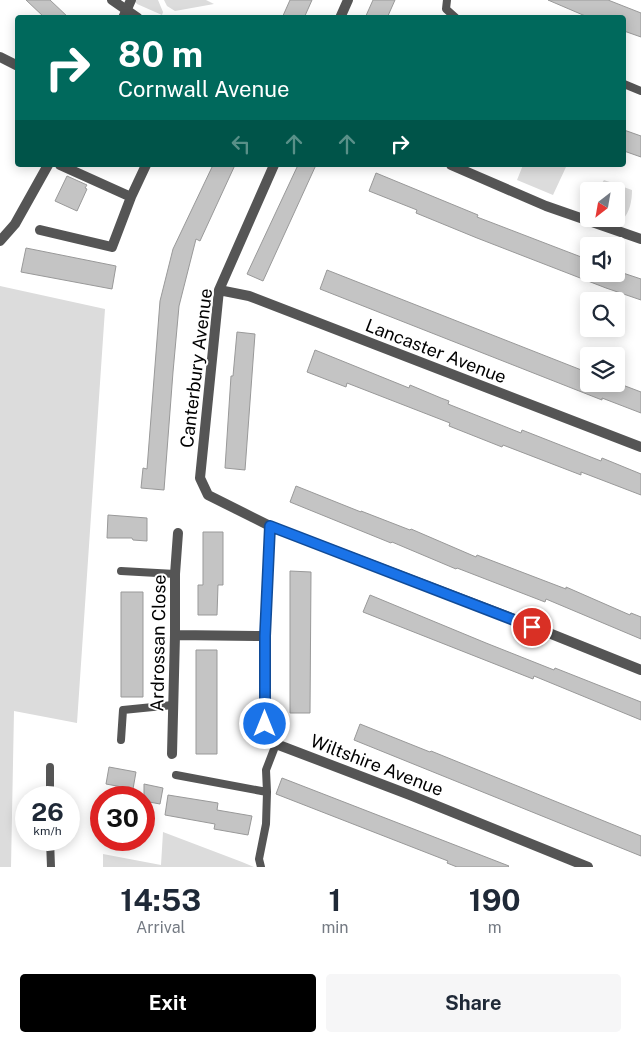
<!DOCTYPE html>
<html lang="en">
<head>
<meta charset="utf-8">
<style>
  :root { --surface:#fff; --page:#f6f6f7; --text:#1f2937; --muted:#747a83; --accent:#000 }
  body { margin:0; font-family:"Public Sans",sans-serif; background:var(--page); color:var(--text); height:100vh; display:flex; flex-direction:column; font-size:19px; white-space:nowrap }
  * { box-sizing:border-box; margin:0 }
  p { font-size:16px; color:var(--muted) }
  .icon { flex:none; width:28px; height:28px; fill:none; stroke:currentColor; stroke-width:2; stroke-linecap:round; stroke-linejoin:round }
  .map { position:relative; height:867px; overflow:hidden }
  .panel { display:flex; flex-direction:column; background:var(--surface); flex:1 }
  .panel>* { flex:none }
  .banner { position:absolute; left:15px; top:15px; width:611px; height:152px; border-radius:5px; box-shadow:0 2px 12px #0003; background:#00695c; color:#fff; overflow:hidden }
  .needle { width:32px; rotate:211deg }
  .tools { position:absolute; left:580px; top:182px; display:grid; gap:10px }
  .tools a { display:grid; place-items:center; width:45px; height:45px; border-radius:5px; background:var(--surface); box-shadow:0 2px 12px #0003; font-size:25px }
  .speed { position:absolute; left:15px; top:786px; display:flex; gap:10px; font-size:25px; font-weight:700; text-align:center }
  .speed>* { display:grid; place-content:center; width:65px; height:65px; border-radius:50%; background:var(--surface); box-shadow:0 2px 12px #0003; line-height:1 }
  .speed small { font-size:12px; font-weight:400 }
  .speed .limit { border:8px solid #d22; background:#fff; color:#111 }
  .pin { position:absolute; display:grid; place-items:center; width:42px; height:42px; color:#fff; margin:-21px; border:2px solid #fff; border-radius:50%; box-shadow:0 1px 5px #0007 }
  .me { position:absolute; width:55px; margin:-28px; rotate:0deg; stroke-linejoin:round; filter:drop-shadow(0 0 4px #0008) }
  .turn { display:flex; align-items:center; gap:18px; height:105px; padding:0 20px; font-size:22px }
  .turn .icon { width:65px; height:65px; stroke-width:2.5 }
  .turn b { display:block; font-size:35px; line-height:42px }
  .lanes { display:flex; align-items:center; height:48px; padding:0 20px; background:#0003; justify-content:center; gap:25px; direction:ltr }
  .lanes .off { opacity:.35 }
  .eta { display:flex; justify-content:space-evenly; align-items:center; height:85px; text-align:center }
  .eta b { font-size:30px; font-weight:700; line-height:35px }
  .action { display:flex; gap:10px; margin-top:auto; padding:10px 20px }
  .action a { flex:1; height:58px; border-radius:5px; background:var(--accent); color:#fff; font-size:20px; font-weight:700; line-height:58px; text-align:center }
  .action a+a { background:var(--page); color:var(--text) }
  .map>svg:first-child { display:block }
</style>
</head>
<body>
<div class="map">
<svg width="641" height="867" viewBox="0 0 641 867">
  <rect width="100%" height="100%" fill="#fff"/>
  <path fill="#dcdcdc" d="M134,0H158L163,12L162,15L137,4Z
    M164,0H206L214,4L175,11L167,6Z
    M523,165H563L566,167L553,195L517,180Z
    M604,180L632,190C632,200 630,213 622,220L616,217V191H610L611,189L602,183Z
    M0,286L105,309L77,723L14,711L11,867H0Z
    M163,832L242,862L254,867H103V854L161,865Z"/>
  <path fill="#c4c4c4" stroke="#999" d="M26,0H50L69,18H45Z
    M290,0H312L304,18H282Z
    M373,0H395L387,18H365Z
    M548,0H608L641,13V37L624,31V18H590Z
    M624,130L641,136V157L624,151Z
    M213,165H235L200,241L196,239L179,306L173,372L164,490L141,488L143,468L147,469L160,301L173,249Z
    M298,165H316L263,281L247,274Z
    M376,173L478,215L477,217L589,260V274H616L617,271L641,279V300L606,288L477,238L416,213L417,210L369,191Z
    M67,176L87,185L85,188L87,189L77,211L55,201Z
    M26,248L116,266L112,289L21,272Z
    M327,270L589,373V384H620L641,392V413L602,398V400L320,289Z
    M237,332L255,334L245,470L225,468L231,376H233Z
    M315,350L409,388L410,385L441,398L449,401L448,404L521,433L522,430L601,461L602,458L641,474V495L581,472V475L503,445L502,447L449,426L450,423L347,383L346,387L307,372Z
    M296,486L361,512V511L410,530L411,529L476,557L477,555L566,589V587L630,615L631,613L641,617V639L546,599L545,602L457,568L456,569L392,542L391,543L290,502Z
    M108,515L147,518V541L133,540L132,538H107Z
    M203,532H223V585H218L217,615H198V585H203Z
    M290,571L311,572L310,713H290Z
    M121,592H143V697H121Z
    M370,595L486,643L554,670L555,668L641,702V720L534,676L533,679L363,612Z
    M196,650H217V754H196Z
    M360,724L430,752L431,751L641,836V856L354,740Z
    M109,767L136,772L133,789L106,784Z
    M282,778L509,866L508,867H457L447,863L448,861L276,794Z
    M144,784L163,788L160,804L144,801Z
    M168,795L218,803L217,810L252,816L248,835L214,829L215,824L165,815Z"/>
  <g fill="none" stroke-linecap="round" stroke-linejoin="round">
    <path stroke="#555" stroke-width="8" d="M447,0L446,9L456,18
      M624,84L641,91
      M121,571L175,574
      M121,740L123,710L173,705
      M176,775L267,792L266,770L276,744
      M50,798V767
      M50,840L51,867
      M261,867L259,859L266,824L267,792"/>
    <path stroke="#555" stroke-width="10" d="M123,18L131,0
      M340,18L348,0
      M0,57L18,66
      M60,165L131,197
      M274,165L219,290L200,478L208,495L270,526L514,619L641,670
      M40,230L112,247L131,197L146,165
      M0,241L15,224L48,165
      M219,290L249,296L641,447
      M270,526L265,636V724L276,744L410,795L588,867
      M175,635L265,636
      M172,754L175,635V574L178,533"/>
    <path stroke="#555" stroke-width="10" d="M112,0L138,18
      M451,165L546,206L641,239"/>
  </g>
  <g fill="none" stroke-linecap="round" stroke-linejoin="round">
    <g stroke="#114b97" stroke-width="12">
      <path id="route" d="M265,724V636L270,526L532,627"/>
    </g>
    <use href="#route" stroke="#1a73e8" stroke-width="9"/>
  </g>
  <g text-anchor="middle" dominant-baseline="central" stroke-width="4" stroke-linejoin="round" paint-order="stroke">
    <g font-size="18" fill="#000" stroke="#fff">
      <text transform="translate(436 351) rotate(21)">Lancaster Avenue</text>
      <text transform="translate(196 368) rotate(-83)">Canterbury Avenue</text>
      <text transform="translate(158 643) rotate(-89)">Ardrossan Close</text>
      <text transform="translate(377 765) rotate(21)">Wiltshire Avenue</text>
    </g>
  </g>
</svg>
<div class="tools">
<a><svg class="needle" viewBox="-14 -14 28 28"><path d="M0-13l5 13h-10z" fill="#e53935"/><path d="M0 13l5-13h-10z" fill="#747a83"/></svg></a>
<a><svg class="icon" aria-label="sound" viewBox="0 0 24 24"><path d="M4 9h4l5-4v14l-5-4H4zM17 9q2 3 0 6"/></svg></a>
<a><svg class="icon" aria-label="search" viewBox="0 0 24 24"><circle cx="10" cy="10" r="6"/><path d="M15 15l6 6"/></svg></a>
<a><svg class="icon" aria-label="layers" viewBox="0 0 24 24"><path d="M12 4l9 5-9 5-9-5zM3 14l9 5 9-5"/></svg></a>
</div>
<div class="speed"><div>26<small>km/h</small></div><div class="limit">30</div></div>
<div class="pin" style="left:532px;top:627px;background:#d93025"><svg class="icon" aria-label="arrive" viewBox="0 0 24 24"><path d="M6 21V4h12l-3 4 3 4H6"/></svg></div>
<svg class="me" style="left:265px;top:724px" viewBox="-20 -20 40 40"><circle r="17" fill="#1a73e8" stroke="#fff" stroke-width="3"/><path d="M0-11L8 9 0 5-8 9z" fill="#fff"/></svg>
<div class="banner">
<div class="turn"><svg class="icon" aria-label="right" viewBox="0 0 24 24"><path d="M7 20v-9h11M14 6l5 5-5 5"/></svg><div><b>80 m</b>Cornwall Avenue</div></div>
<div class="lanes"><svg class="icon off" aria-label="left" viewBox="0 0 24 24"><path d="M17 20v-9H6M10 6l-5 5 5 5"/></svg><svg class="icon off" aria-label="ahead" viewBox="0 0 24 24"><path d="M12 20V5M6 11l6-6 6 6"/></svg><svg class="icon off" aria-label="ahead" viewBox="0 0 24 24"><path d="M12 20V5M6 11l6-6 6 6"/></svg><svg class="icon" aria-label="right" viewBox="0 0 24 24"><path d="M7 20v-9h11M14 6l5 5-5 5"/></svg></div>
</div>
</div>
<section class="panel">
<div class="eta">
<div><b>14:53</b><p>Arrival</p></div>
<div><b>1</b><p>min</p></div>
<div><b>190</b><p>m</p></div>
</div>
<div class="action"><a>Exit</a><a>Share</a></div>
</section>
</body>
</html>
